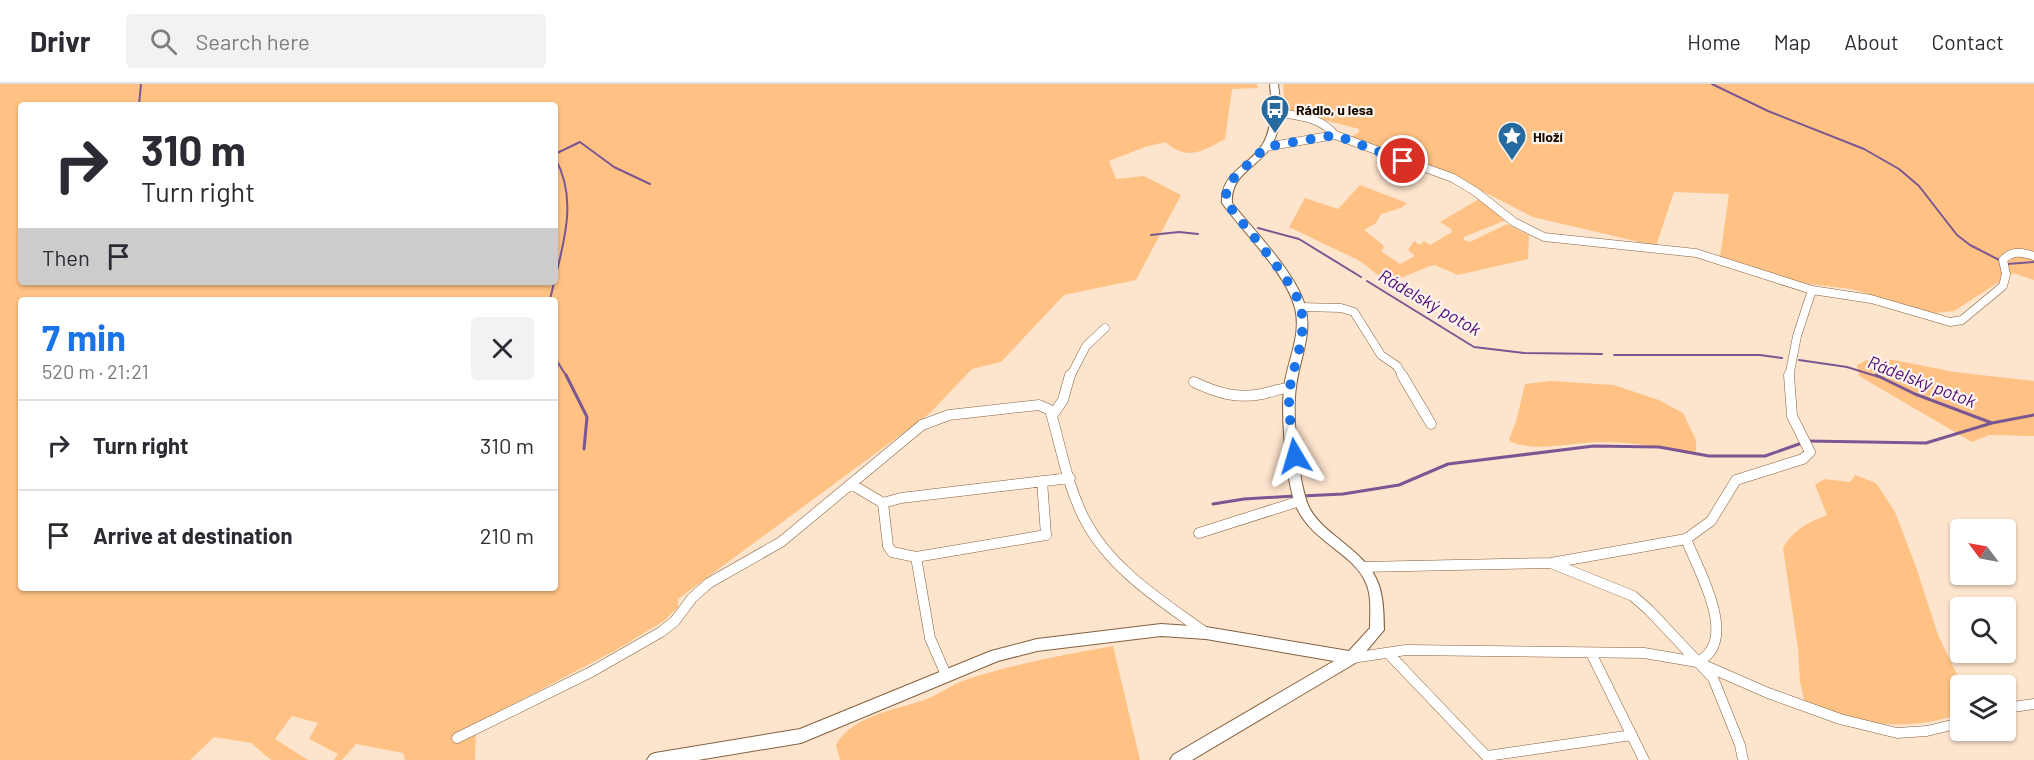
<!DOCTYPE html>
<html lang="en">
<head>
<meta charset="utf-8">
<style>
  :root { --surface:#fff; --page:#f2f2f3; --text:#2b2b33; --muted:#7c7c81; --line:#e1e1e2; --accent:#1a73e8 }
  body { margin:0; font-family:Barlow,sans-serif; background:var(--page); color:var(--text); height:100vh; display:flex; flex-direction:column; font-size:22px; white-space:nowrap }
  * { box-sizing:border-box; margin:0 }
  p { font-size:20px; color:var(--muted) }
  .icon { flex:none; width:33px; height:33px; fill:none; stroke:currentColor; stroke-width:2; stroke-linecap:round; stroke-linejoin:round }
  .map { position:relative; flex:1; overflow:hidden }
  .panel { position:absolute; left:18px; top:213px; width:540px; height:294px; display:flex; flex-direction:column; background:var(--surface); border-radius:6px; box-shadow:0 2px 4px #0004 }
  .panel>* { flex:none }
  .guide { position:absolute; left:18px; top:18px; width:540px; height:183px; border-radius:6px; box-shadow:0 2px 4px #0004; background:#fff; color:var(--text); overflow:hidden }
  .needle { width:39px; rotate:302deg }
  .fabs { position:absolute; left:1950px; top:435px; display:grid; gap:12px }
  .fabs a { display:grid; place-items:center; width:66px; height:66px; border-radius:6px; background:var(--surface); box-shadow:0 2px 4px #0004; font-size:30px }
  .pin { position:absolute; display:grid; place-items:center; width:51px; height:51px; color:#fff; margin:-26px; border:3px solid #fff; border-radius:50%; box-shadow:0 2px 6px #0007 }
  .me { position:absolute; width:66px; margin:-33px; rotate:353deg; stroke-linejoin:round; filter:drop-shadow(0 0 4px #0008) }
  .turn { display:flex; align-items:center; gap:21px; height:126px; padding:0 24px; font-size:27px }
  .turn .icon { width:78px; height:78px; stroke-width:2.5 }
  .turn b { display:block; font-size:42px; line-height:51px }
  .then { display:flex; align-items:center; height:57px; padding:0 24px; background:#0003; gap:12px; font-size:22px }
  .round { display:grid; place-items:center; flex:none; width:63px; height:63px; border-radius:6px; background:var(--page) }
  .summary { display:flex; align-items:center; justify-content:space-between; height:102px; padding:0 24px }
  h1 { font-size:36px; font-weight:700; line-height:45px; color:var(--accent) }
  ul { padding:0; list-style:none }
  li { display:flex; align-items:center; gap:18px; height:90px; padding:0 24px; border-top:2px solid var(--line) }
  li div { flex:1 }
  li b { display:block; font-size:22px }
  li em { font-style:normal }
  header { display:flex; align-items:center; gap:36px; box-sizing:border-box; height:84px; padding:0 30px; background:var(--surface); border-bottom:2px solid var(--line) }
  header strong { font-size:28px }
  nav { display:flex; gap:33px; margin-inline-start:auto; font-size:21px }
  .search { width:420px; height:54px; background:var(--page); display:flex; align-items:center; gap:15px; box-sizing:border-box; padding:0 21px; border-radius:6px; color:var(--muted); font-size:22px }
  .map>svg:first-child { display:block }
</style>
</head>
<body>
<header>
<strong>Drivr</strong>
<div class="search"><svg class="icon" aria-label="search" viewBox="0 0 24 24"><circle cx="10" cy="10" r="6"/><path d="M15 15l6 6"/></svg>Search here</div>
<nav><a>Home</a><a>Map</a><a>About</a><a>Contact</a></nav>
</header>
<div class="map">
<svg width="2034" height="676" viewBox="0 0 2034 676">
  <rect width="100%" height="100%" fill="#fde4cd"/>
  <path fill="#ffc284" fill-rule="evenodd" d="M0,0H1257L1258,4L1232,5L1225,55C1201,68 1188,77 1165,58L1145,63L1109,77L1116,95L1144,92L1181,111L1136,196L1064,211L1001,278L972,285L929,330L678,515V523L664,537L616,566L476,640L475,676H405L403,669L356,660L342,676H334L338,670L309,655L318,639L292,632L275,655L308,676H271L251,659L214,653L190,676H0ZM21,21H555V198H21ZM21,216H555V504H21Z
    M1283,0H2034V196L2013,189L1954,227L1935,229L1851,205L1801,199L1720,173L1729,110L1674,108L1656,162L1533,133L1445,88L1350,54L1359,48V45L1285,26Z
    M1360,101L1407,119L1401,124L1381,130L1376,139L1364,146L1383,161L1384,164L1381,167L1400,180L1415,172L1408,166L1414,157L1420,161L1424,157L1430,161L1452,148L1451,145L1440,138L1479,115L1484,116L1506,136L1464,153V156L1470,158L1507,140L1529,151L1528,175L1458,191L1435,181L1430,182L1391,198L1383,195L1360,177L1289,143L1305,114L1338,125Z
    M1867,276H1894L1954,288L2034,297V352L1989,351L1972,358L1859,292L1857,281Z
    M1551,297L1614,301L1659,316L1683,329L1696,356V367L1689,370C1659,362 1630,358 1598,358C1570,359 1538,368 1511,358L1509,355L1516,338L1525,300Z
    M1855,391L1876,399L1895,428L1916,483L1938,551L1962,601L1960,630C1901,649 1862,640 1805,619L1800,598L1798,565L1783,464C1793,446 1808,438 1827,431L1815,401L1824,395L1850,398Z
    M1113,562L1140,676H840L836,661C851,632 895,626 924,616C938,611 951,601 965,596C1013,580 1063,571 1113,562Z"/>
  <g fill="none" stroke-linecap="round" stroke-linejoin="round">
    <path stroke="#7a5793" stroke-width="2" d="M1712,0L1768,27L1864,65L1899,85L1919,102L1957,151L1970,161L2007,180L2034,178
      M139,21L141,0
      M555,70L580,58L614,83L650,100
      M555,74C577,113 565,154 555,195
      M1258,144L1299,155L1361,193
      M1151,151L1179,148L1198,150
      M1367,197L1474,263L1524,269L1602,270
      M550,216L554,198
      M1614,271H1760L1782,274
      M555,274L567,293
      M1799,276L1847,283L1879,293"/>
    <path stroke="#7a5793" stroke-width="3" d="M566,291L587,333L584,365
      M1876,291L1915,310L1992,339L2034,331
      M1808,357L1926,359L1992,339
      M1302,412L1343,410L1399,401L1448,380L1594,362L1659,363L1709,372H1765L1802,359
      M1213,420L1244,415L1295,412"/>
    <g stroke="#85613d" stroke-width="9">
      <path id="street-far1" d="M1274,28C1296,32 1320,32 1335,51L1453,94L1476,108L1514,138L1544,153L1696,169L1812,206L1871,215L1950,238L1962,236L2003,202L2006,190L2003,176C2012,166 2022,168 2034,172
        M1266,63L1335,51
        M1300,223L1341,224L1354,228L1381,271L1397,282L1403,293
        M1070,293L1086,262L1105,244
        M1789,293L1797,252L1812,206"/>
    </g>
    <g stroke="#85613d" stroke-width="11">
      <path id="street" d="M1402,291L1431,340
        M1194,298C1217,309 1237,315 1262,310C1272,308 1280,304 1290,304
        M1052,332L1063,316L1070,291
        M851,400L883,419L901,414L1070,394
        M883,419L888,462L892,468L916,473L1046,451L1042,397
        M1199,449L1300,417
        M1686,455C1698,486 1741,558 1697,578
        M916,473L930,554L946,591
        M1551,479L1633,512L1649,526L1713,594L1740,661L1743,676
        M1362,483L1551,479L1686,455L1711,437L1736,396L1803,375L1810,368L1792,332L1789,291
        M1388,569L1490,676
        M1591,569L1644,676
        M1352,574L1406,566L1644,569L1697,578L1768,609L1840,635L1897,649L1927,647L1960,639
        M2006,624L2034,620
        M457,654L591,588L661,548L675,537L692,514L709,499L781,458L922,341L949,331L1039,321L1050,326C1061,362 1067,402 1085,436C1111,486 1162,517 1206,549
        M1487,672L1632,651"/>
    </g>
    <g stroke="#85613d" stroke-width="2">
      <path id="secondary" d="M1270,0H1278C1281,20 1282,46 1270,64C1256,84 1230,91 1232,119C1254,147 1296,189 1305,222C1313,250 1299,276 1296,303C1292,330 1298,395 1308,421C1313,433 1324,443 1334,451C1375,484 1384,493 1384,546L1357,578L1192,676H1170L1173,671L1334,577L1206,555L1161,552L1037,567L998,577L801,659L698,676H647L650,671L655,669L800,645L991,567L1037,555L1161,540L1206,543L1349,567L1370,544C1370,530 1372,512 1366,499C1353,468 1311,458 1296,422C1286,397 1281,331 1284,304C1287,277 1302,252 1295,224C1286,189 1243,148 1222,119C1220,88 1250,82 1263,60C1273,43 1272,19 1270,0Z"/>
    </g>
    <use href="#street-far1" stroke="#fff" stroke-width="8"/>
    <use href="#street" stroke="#fff" stroke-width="10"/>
    <use href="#secondary" fill="#fff" fill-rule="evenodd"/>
  </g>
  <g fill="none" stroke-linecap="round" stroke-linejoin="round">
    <path stroke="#1a73e8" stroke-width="10" stroke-dasharray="0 18" d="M1295,372C1292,350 1287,325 1290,303C1295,275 1308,250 1300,221C1292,195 1245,144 1227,119L1226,107L1234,94L1266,63L1335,51L1403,77"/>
  </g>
  <defs>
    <g id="bus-pin" transform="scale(1.5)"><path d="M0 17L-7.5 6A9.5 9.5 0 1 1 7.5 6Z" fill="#266a9f" stroke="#fdf5ed"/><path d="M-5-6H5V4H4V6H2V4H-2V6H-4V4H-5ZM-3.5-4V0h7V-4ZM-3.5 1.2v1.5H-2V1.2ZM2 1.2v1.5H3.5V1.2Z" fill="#fff"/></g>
    <g id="sight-pin" transform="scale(1.5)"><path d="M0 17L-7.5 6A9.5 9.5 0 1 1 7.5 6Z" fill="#266a9f" stroke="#fdf5ed"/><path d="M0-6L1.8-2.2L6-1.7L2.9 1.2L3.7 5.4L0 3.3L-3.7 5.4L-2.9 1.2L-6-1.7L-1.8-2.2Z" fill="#fff"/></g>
  </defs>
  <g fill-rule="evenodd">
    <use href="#bus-pin" x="1275" y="25"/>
    <use href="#sight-pin" x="1512" y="52"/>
  </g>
  <g text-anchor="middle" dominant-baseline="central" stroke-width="4.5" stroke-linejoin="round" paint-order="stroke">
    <g font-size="14" font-weight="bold" fill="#160900" stroke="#fdf5ed" text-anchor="start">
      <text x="1296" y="25">Rádlo, u lesa</text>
      <text x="1533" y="52">Hloží</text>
    </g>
    <g font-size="18" font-style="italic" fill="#4f0c7a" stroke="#fdf5ed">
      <text transform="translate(1430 218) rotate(30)">Rádelský potok</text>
      <text transform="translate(1922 297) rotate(21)">Rádelský potok</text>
    </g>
  </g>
</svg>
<div class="fabs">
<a><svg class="needle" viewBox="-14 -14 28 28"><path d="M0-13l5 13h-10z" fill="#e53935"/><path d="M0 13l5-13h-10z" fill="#7c7c81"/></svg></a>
<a><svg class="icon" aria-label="search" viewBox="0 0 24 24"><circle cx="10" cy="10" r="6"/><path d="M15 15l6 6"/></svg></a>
<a><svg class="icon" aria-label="layers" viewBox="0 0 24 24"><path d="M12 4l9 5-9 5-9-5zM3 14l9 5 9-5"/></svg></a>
</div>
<div class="pin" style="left:1403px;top:77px;background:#d93025"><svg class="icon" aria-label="arrive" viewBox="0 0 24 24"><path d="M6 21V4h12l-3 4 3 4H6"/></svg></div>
<svg class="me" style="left:1295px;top:372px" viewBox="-20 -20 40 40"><path d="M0-17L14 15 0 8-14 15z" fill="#1a73e8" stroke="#fff" stroke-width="4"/></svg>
<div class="guide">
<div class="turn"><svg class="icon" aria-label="right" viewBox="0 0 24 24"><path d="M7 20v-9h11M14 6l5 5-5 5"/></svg><div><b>310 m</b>Turn right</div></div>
<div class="then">Then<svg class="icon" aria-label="arrive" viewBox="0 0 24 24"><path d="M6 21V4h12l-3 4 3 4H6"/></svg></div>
</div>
<section class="panel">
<div class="summary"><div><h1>7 min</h1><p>520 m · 21:21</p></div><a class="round"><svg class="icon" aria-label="close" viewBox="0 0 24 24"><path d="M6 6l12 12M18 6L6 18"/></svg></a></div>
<ul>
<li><svg class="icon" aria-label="right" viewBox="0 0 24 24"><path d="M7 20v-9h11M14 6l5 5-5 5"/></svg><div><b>Turn right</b></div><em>310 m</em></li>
<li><svg class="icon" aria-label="arrive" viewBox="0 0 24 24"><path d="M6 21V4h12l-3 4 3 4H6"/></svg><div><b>Arrive at destination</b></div><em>210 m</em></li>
</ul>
</section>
</div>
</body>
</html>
